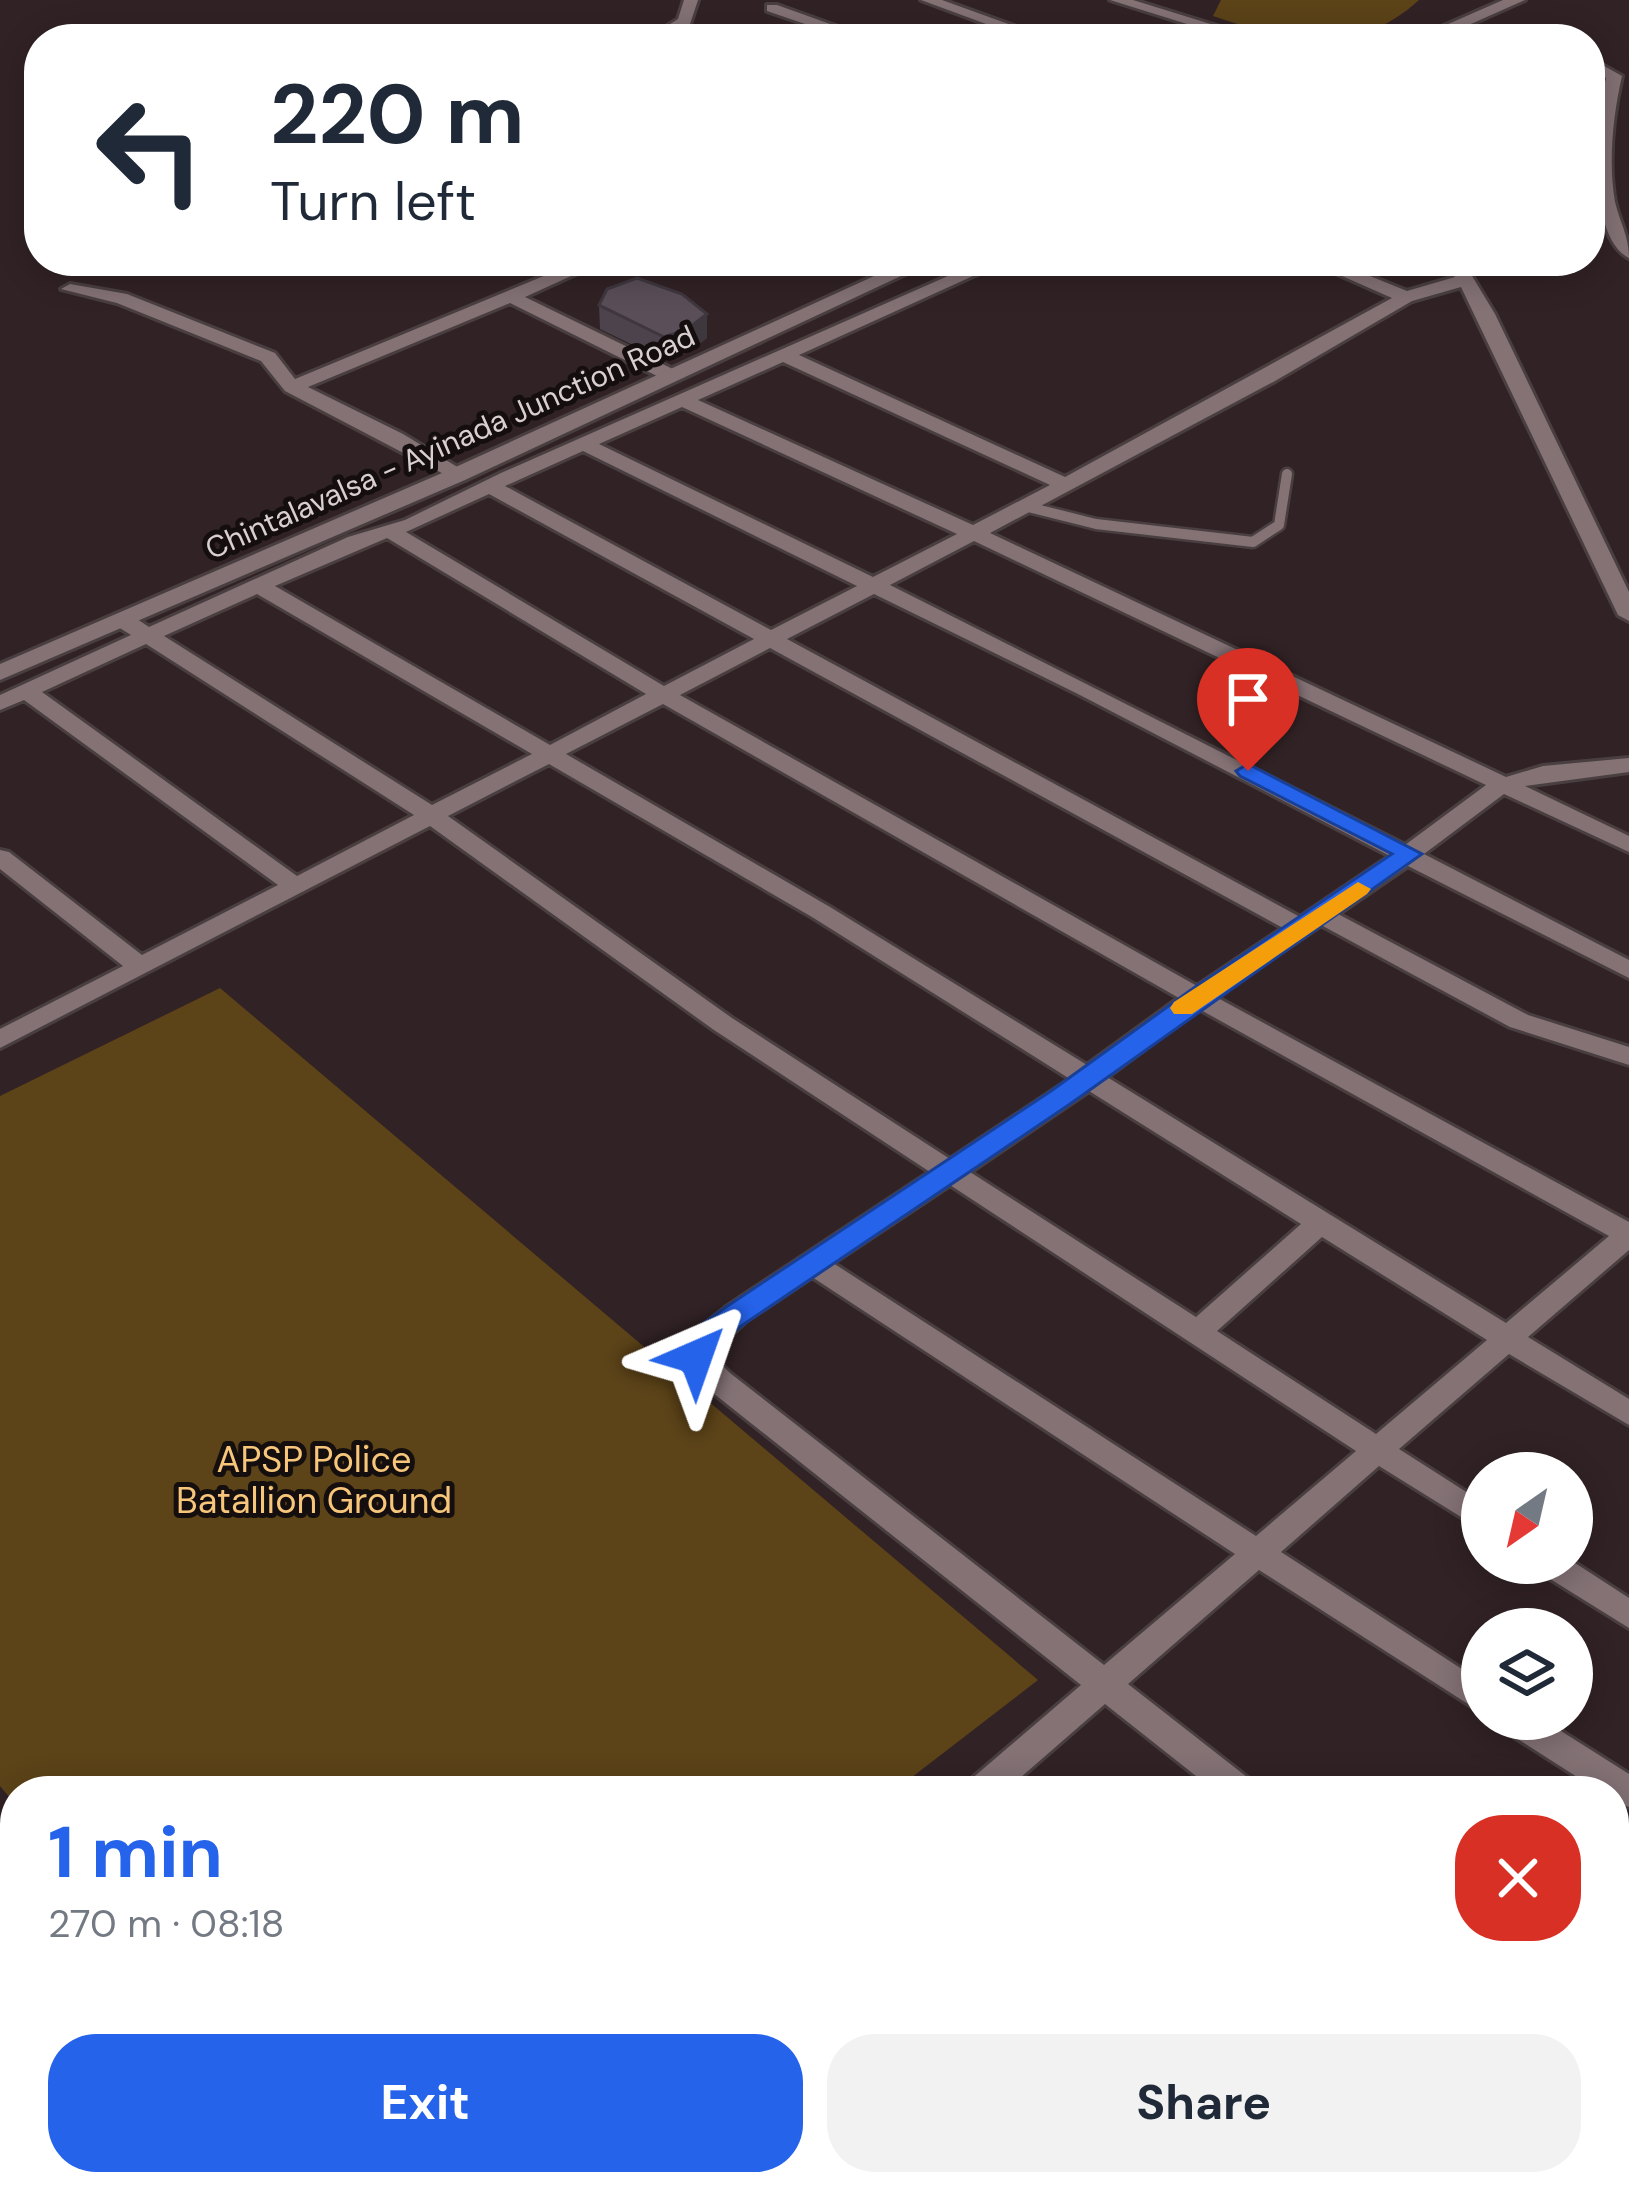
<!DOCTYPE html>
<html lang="en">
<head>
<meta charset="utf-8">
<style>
  :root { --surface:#fff; --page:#f2f2f3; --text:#1f2937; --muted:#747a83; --accent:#2563eb }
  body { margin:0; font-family:"DM Sans",sans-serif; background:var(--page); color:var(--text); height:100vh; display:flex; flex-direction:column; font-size:45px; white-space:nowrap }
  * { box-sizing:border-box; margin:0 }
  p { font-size:39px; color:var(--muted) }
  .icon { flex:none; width:66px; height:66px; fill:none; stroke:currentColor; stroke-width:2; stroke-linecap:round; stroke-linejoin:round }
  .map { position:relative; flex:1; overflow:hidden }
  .side { position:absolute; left:0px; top:1776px; width:1629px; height:420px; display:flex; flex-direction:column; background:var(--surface); border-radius:48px 48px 0 0; box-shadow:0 6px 30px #0003 }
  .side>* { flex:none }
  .top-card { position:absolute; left:24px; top:24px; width:1581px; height:252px; border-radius:48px; box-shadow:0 6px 30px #0003; background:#fff; color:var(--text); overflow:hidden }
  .needle { width:78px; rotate:214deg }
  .fabs { position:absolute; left:1461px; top:1452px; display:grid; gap:24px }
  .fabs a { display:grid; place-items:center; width:132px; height:132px; border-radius:50%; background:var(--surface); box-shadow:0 6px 30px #0003; font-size:60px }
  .pin { position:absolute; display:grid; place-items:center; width:102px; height:102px; color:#fff; margin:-123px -51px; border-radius:50% 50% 50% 0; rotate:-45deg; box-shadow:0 0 12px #0007 }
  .pin .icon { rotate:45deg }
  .me { position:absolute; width:132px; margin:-66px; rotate:43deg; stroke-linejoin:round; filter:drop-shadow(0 0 9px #0008) }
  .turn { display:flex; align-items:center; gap:42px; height:252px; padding:0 48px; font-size:54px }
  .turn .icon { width:156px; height:156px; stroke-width:2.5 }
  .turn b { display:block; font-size:84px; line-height:102px }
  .round { display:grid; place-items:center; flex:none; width:126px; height:126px; border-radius:48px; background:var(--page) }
  .overview { display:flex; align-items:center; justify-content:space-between; height:204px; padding:0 48px }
  h1 { font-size:72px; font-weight:700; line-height:90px; color:var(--accent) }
  .action { display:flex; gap:24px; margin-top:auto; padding:24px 48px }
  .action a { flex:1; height:138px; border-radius:48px; background:var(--accent); color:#fff; font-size:48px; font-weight:700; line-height:138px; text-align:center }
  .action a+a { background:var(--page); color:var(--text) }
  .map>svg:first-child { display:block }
</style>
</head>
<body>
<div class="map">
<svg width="1629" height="2196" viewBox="0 0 1629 2196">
  <rect width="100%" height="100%" fill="#312225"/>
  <path fill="#5c4318" d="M1221,0H1419C1354,59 1289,42 1213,16Z
    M220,988L1038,1680L894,1791H15V1804L0,1786V1096Z"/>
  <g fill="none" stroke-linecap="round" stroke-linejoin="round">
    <g stroke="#4a3f40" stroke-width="15">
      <path id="service" d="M1024,506L1096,524L1253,542L1279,525L1287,474"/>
    </g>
    <g stroke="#4a3f40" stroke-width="6">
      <path id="minor" d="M684,0H698L690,24L666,39H647L678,19Z
        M921,0H942L1050,39H1027Z
        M1110,0H1133L1259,39H1235Z
        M767,5H777L872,39H849L767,11Z
        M1590,58L1622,76C1613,115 1608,162 1615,202C1620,223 1629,236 1629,258C1586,236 1596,119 1606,78L1590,69Z
        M580,261H604L525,297L679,372V380H665L510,303L308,387L403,434L464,471V479L457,481L285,391L261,361L117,303L61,289L70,284L127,294L275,353L295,379Z
        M982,261H1006L799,355L1065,477L1392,298L1308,261H1333L1407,291L1455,277L1445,261H1463L1495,314L1629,592V621L1618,615L1461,287L1412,301L1275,381L990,533L1506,777L1543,766L1629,758V772L1525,786L1629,836V852L1504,794L1424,854L1629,960V978L1408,866L1338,914L1528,1015L1629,1047V1065L1510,1027L1321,925L1216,997L1629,1222V1250L1528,1337L1629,1399V1425L1509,1354L1399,1449L1482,1502V1530L1379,1466L1281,1552L1482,1682V1713L1259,1570L1128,1684L1252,1781L1257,1791H1215L1105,1704L1005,1791H964L969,1781L1081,1685L708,1389L681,1357L685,1340L726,1307L930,1172L714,1030L430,826L0,1048V1029L123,966L0,869V850L9,852L142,955L278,885L24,700L0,710V695L131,635L115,625V615H131L149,627L348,537L405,520L501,473ZM783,362L1050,485L973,525L698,400ZM682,407L957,534L873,577L599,444ZM583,451L857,586L771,630L505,486ZM489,494L754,639L664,686L406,532ZM387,538L646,694L550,745L275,586ZM974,541L1486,785L1405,845L890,585ZM257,594L532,754L432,805L164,636ZM874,594L1078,694L1390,856L1300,917L787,639ZM146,644L414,815L297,876L42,692ZM770,648L1283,928L1197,986L680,695ZM663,704L1179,998L1087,1065L830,907L566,754ZM549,764L812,917L1070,1079L950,1159L732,1018L448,816ZM1199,1009L1609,1236L1506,1323L1107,1077ZM1089,1091L1301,1224L1196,1317L970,1172ZM950,1185L1356,1451L1256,1536L833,1263ZM1322,1237L1487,1340L1376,1434L1217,1331ZM812,1277L1235,1554L1104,1665L730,1373L711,1354L746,1321Z
        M1572,1561L1629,1598V1628L1539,1572L1534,1563Z
        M1497,1719H1542L1629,1774V1807L1614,1801V1791H1599L1502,1729Z
        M0,1929L15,1937V1982L0,1975Z
        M1629,1948V1982L1614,1988V1954Z
        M139,2181H181L188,2196H146Z
        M495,2181H545L537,2196H487Z
        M1131,2181H1192L1182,2196H1121Z"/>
    </g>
    <g stroke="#4a3f40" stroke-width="6">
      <path id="secondary" d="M1503,0H1525L1437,39H1414Z
        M907,261H933L465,480L0,680V664L449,470Z"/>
    </g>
    <use href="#service" stroke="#847275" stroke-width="10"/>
    <use href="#minor" fill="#847275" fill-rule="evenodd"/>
    <use href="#secondary" fill="#847275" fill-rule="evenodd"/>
  </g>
  <path fill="#4d434c" d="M599,305L707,338L687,353L664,360L600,329Z"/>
  <path fill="#3f373e" d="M707,314V338L687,353L664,360V337Z"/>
  <path fill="#5a4e58" stroke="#3f373e" stroke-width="3" d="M637,278L682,294L707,314L686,330L664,337L599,305L607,289Z"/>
  <path fill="#2563eb" stroke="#184099" stroke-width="3" d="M1248,764L1422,854L1070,1104L747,1322L715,1345L707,1365H685L681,1357V1348L694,1330L726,1307L1051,1091L1188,992L1392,854L1240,776L1236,771Z"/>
  <path fill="#f59e0b" d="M1358,882L1371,889L1367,894L1192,1014H1174L1170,1008L1174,1002Z"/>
  <g text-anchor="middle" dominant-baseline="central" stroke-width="10" stroke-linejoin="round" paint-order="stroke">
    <g font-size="30" fill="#d9cfd0" stroke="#140e0f">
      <text transform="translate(450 442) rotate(-24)">Chintalavalsa - Ayinada Junction Road</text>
    </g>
    <g font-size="36" fill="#f7c67a" stroke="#140e0f">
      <text x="314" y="1459">APSP Police<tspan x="314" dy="41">Batallion Ground</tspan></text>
    </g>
  </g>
</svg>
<div class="fabs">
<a><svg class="needle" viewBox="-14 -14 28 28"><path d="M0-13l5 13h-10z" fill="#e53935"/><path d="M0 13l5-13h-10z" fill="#747a83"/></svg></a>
<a><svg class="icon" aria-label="layers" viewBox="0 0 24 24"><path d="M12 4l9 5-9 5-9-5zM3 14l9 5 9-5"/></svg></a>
</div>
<div class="pin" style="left:1248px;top:771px;background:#d93025"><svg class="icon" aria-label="arrive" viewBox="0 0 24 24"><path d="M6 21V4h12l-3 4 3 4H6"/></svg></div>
<svg class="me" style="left:696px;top:1357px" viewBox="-20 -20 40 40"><path d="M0-17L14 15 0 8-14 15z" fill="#2563eb" stroke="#fff" stroke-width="4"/></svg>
<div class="top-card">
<div class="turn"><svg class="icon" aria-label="left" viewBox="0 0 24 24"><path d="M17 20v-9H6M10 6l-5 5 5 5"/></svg><div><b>220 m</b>Turn left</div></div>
</div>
<section class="side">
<div class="overview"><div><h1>1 min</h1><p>270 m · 08:18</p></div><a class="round" style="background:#d93025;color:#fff"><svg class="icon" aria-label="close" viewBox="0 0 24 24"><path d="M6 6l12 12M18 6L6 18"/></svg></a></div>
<div class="action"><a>Exit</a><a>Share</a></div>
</section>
</div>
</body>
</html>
